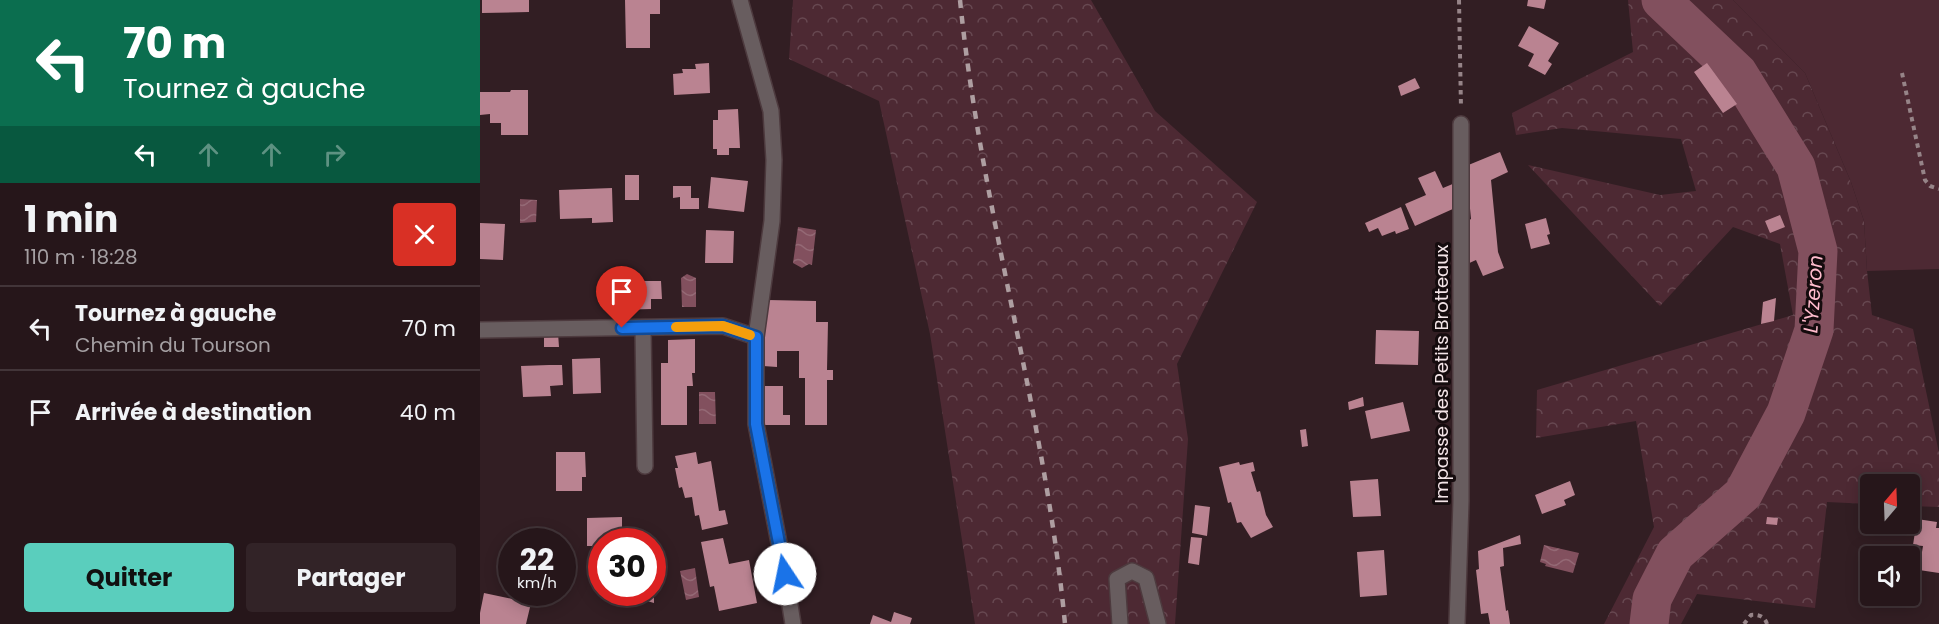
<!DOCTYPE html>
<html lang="fr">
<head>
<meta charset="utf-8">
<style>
  :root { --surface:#26161a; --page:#322327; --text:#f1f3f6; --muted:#a49fa2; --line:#423539; --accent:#5acebd }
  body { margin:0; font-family:Poppins,sans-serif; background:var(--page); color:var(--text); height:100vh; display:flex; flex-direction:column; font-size:22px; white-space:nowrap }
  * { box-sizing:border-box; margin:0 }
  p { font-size:20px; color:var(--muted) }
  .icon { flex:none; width:33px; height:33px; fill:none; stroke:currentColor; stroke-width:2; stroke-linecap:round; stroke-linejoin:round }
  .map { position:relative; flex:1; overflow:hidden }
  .panel { display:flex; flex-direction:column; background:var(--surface); width:480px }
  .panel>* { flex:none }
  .guide { background:#0b6e4f; color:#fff; overflow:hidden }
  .needle { width:39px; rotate:19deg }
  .buttons { position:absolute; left:1380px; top:474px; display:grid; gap:12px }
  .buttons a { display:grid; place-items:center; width:60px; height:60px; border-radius:6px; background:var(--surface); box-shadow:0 3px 15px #0003,0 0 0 2px var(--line); font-size:30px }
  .speed { position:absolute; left:18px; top:528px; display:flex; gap:12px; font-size:30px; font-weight:700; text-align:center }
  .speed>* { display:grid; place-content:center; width:78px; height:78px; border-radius:50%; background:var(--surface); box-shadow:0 3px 15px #0003,0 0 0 2px var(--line); line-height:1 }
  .speed small { font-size:15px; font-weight:400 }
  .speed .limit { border:9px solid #d22; background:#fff; color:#111 }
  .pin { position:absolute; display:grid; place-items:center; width:51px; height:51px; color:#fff; margin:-62px -26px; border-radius:50% 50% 50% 0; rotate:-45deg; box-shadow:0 0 6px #0007 }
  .pin .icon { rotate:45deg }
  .me { position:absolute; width:66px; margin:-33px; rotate:349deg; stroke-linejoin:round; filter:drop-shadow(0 0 4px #0008) }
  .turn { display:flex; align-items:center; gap:21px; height:126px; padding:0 24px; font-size:27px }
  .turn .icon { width:78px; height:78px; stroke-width:2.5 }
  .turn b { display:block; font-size:42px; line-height:51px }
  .lanes { display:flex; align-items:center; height:57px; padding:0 24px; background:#0003; justify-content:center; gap:30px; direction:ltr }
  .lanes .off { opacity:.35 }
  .round { display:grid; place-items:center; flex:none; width:63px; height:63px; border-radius:6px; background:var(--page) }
  .head { display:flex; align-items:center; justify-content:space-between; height:102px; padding:0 24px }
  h1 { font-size:36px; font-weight:700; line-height:45px }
  .cta { display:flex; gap:12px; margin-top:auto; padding:12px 24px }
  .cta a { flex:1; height:69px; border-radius:6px; background:var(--accent); color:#111; font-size:24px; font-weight:700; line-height:69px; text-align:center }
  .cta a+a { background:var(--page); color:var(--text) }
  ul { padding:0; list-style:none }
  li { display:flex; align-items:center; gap:18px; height:84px; padding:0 24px; border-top:2px solid var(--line) }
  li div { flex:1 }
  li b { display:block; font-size:22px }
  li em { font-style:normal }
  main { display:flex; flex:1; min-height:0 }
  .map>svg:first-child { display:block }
</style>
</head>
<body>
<main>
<section class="panel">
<div class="guide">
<div class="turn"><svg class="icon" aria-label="left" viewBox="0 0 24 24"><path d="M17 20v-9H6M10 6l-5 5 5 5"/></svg><div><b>70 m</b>Tournez à gauche</div></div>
<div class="lanes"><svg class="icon" aria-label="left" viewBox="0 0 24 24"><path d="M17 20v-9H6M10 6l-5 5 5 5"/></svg><svg class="icon off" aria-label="ahead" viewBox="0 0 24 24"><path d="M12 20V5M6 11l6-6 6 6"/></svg><svg class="icon off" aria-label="ahead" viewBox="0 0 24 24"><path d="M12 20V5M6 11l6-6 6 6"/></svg><svg class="icon off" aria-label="right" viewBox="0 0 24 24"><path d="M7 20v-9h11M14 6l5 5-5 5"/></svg></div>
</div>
<div class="head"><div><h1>1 min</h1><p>110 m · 18:28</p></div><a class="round" style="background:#d93025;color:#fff"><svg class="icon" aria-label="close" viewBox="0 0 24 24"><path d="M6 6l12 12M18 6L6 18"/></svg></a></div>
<ul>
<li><svg class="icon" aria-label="left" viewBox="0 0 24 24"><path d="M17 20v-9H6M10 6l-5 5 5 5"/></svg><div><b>Tournez à gauche</b><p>Chemin du Tourson</p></div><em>70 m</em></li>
<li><svg class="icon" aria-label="arrive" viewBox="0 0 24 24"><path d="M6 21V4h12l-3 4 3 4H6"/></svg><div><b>Arrivée à destination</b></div><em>40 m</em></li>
</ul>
<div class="cta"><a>Quitter</a><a>Partager</a></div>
</section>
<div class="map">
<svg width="1459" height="624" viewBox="0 0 1459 624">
  <defs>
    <pattern id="forest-crowns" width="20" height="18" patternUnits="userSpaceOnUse" patternTransform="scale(1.5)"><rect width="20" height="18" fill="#4d2933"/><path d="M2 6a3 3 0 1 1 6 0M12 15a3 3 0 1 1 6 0" fill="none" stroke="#674851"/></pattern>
    <pattern id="water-waves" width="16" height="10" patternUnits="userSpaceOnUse" patternTransform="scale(1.5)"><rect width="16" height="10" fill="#82505e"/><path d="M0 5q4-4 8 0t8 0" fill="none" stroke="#946975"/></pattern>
  </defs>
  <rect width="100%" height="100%" fill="#321e23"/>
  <path fill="url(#forest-crowns)" d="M313,0H611L675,111L777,202L697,364L708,439L695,624H495L450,334L399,101L309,59Z
    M1148,0H1253L1325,73L1371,182L1384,221L1387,271L1392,315L1433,329L1459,453V507L1430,506V484H1390V504L1347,502L1335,608L1217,594L1201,624H1124L1174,527L1156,421L1056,438L1057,390L1313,315L1300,244L1253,227L1180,306L1048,165L1180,195L1216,191L1201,139L1082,128L1036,135L1032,113L1153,52Z"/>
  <path fill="#4d2933" d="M1253,0H1459V269L1387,271L1384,221L1371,182L1325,73Z"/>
  <path fill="url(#water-waves)" d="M40,199L57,200L56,222L40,223Z
    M318,227L336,230L332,265L329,264L322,268L313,263Z
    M207,274L216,278V307H202L201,278Z
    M219,392H235L236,424H219Z
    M1064,545L1099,553L1093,573L1065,566L1066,564L1060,562Z
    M215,568L219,597L206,600L200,571Z"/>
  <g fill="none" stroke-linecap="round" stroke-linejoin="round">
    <path stroke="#82505e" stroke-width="39" d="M1169,624L1172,599L1195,554L1263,494L1306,413L1334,330L1338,251L1316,167L1258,73L1181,0"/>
  </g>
  <path fill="#ba8391" d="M2,0H49V12L2,13Z
    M145,0H180V14H170V48H146Z
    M1048,0H1066L1064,9L1047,6Z
    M1049,26L1079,43L1068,61L1072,64L1065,75L1048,66L1054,54L1038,46Z
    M229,63L230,93L194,95L193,74L203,73L202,69H216L215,64Z
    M1227,63L1257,104L1243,113L1214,72Z
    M935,78L940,88L921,96L918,86Z
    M31,90H48V135H21V123H10V114L0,115V92H30Z
    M258,109L260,148H249V155H237V149H233V120H238V110Z
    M1020,152L1028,172L1011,180L1018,252L1024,268L1003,276L996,260L985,265L986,222L991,219L986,166Z
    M955,171L963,188L975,183V208L935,226L925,204L946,195L938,178Z
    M145,175H159V200H145Z
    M231,177L268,181L264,212L228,208Z
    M193,186H211V198H219V209H200V197L193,198Z
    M132,188L133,222L112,223V218L80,219L79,190Z
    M921,207L929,229L916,234L915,231L902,236L898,228L889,232L885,223Z
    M1300,215L1305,227L1290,233L1285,221Z
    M1066,218L1070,234L1067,235L1070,244L1051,249L1045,224Z
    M0,223L25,224L23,260L0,259Z
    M226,230L254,231L253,263H225Z
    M136,281H181L182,299H171V309L136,310Z
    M1296,298L1294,321L1281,324L1283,302Z
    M288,300L336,301V322H348L347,370H353V380H347V425H325V378H319V351H297V367L283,366L285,333Z
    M896,330L939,331L938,365L895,364Z
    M64,333H78L79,347H64Z
    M215,339V373H212L213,386H207V425H181V363H188V340Z
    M120,358L121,393L93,394L92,359Z
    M69,365H82L83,385L70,386L71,396L43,397L41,366Z
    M283,386H303V415H310V425H283Z
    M883,397L884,406L869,410L868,402Z
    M923,402L930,431L891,439L885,411Z
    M826,429L828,446L822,447L820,430Z
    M76,452H105L106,477H102V491H76Z
    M216,452L218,464L231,461L239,511L245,510L248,524L222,530L219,515L215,516L212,497L205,498L202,487L199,488L195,468H198L195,456Z
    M759,462L760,465L773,462L775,471L771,472L777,492L780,491L786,515L793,527L771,538L761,522L757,523L751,502L748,503L739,467Z
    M898,479L901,516L873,517L870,481Z
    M1090,481L1095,495L1084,500L1086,505L1062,514L1055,495Z
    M715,505L730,507L727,536L712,533Z
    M142,517V542H122V569H119L118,546H107V518Z
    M1287,517L1298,518L1297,525L1286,524Z
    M1437,519L1457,522L1456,528H1459V573L1439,570L1443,546L1433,545Z
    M1040,535L1041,544L1023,548L1024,566L1020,567L1026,611L1028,610L1030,624H1010L1008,613L1001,614L996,570L999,569L998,551Z
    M711,537L722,538L719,565L708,563Z
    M243,538L249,564L269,560L277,603L239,611L234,586L230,587L221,542Z
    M904,550L907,595L880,597L877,552Z
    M136,592H167L174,594V603Z
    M4,593L51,603L46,624H0V613Z
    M414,612L432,618L430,624H390L393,615L411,622Z"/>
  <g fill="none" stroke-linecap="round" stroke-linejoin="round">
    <g stroke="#4d3a3e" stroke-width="18">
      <path id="minor" d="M260,0L291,111L294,160L292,221L276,337V424L305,574L313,624
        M163,328L165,466
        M0,330L243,326L276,337
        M640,624L637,579L652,571L666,578L678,624
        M977,624L981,501V124"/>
    </g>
    <path stroke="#968488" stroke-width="4" stroke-dasharray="4.5 4.5" stroke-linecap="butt" d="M979,0L981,108
      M1422,73L1445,180L1450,186L1459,189
      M1264,624L1271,615C1279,614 1285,617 1287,624"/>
    <use href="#minor" stroke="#685d5f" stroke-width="15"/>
    <path stroke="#ae9ea1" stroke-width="4.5" stroke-dasharray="8 8" stroke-linecap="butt" d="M480,0C501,210 565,414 585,624"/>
  </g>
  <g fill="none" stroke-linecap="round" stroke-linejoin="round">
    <g stroke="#114b97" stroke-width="15">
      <path id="route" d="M142,328L243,326L276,337V424L305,574"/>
    </g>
    <use href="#route" stroke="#1a73e8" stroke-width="10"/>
    <path stroke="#f59e0b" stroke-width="10" d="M196,327L243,326L270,335"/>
  </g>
  <g text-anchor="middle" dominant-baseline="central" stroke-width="6" stroke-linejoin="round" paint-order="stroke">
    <g font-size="18" fill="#f3e4e7" stroke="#140b0d">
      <text transform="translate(961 374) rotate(-90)">Impasse des Petits Brotteaux</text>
    </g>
    <g font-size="20" font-style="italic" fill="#ffbccd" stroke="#140b0d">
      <text transform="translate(1333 294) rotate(-86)">L'Yzeron</text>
    </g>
  </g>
</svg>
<div class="buttons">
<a><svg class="needle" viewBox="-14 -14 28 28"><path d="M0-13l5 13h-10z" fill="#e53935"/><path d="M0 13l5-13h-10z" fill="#a49fa2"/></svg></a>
<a><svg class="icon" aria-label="sound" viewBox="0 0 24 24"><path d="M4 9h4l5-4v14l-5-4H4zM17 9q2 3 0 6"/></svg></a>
</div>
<div class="speed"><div>22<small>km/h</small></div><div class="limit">30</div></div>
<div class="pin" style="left:142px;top:328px;background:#d93025"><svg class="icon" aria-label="arrive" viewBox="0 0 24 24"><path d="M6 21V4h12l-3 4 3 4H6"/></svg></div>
<svg class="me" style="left:305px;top:574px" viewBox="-20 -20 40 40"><circle r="19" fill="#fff"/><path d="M0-13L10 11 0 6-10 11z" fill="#1a73e8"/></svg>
</div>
</main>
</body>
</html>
